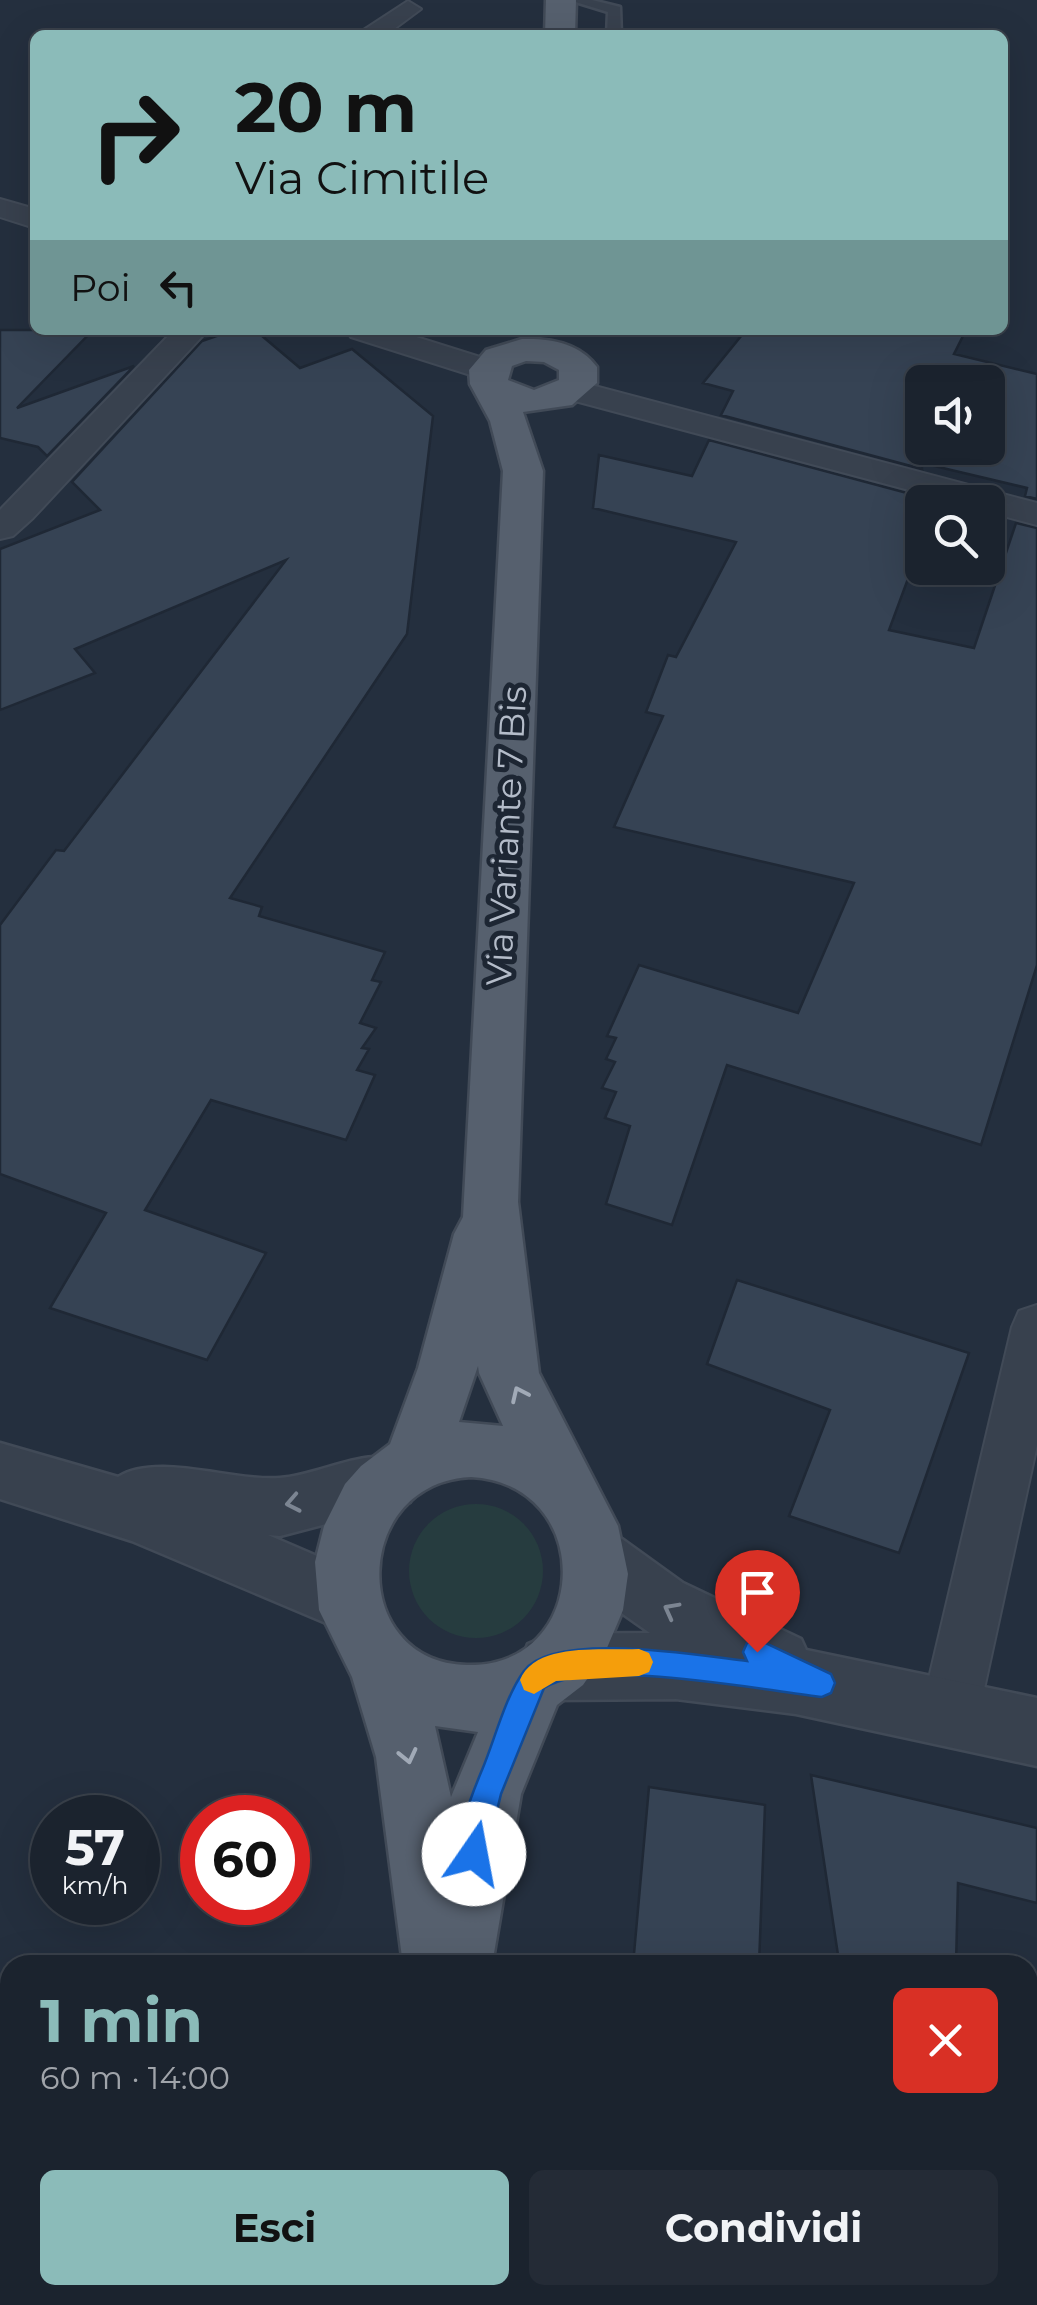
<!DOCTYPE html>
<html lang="it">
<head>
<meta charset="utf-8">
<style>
  :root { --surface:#1b232e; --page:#242b36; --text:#f1f3f6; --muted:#a0a4aa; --line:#39404a; --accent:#8bbbb9 }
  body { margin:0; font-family:Montserrat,sans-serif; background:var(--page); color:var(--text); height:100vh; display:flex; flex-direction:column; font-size:38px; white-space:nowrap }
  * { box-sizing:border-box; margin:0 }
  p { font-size:32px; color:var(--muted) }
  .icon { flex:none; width:55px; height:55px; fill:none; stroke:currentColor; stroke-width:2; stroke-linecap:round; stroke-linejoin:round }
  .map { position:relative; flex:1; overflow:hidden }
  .sheet { position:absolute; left:0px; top:1955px; width:1038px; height:350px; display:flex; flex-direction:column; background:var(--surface); border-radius:30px 30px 0 0; box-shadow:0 10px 40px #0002,0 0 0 2px var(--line) }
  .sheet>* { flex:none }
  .guide { position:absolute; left:30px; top:30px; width:978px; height:305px; border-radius:15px; box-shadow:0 10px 40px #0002,0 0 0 2px var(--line); background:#8bbbb9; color:#111; overflow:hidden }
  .fabs { position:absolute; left:905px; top:365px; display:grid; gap:20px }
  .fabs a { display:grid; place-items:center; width:100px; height:100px; border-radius:15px; background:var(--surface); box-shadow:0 10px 40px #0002,0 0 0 2px var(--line); font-size:50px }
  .speed { position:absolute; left:30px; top:1795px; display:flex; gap:20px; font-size:50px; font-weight:700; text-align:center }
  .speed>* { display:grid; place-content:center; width:130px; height:130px; border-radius:50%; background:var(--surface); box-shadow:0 10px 40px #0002,0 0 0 2px var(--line); line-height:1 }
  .speed small { font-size:25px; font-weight:400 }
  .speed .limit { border:15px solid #d22; background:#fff; color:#111 }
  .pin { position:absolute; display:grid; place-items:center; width:85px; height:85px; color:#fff; margin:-102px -42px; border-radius:50% 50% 50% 0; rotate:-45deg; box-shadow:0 0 10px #0007 }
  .pin .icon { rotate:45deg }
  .me { position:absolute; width:110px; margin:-55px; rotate:12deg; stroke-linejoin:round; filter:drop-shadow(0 0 8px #0008) }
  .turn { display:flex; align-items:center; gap:35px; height:210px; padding:0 40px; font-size:45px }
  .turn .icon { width:130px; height:130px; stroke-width:2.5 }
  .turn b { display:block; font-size:70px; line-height:85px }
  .then { display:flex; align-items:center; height:95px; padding:0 40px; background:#0003; gap:20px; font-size:38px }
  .round { display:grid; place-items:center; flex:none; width:105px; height:105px; border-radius:15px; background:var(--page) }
  .head { display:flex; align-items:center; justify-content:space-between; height:170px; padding:0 40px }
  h1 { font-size:60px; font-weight:700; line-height:75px; color:var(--accent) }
  .action { display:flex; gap:20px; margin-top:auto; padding:20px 40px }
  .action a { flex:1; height:115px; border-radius:15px; background:var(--accent); color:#111; font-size:40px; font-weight:700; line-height:115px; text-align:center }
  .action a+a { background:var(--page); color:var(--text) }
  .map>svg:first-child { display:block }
</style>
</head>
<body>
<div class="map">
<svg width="1037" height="2305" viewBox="0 0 1037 2305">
  <rect width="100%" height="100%" fill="#242f3e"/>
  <path fill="#263c3f" d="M409 1571a67 67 0 1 1 134 0a67 67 0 1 1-134 0Z"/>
  <path fill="#364354" stroke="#1f2835" stroke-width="2.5" fill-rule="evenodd" d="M0,330H93L17,408L134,366L47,456L38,447L0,438Z
    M234,330H255L300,368L352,349L433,416L407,634L230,898L262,907L259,916L385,952L372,980L381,982L360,1023L376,1028L362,1048L369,1049L357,1070L375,1075L346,1140L211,1100L145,1210L266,1253L207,1360L50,1308L106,1213L0,1174V925L56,850L64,851L286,560L75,649L95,673L0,710V549L100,510L72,482L202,341Z
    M746,330H966L954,354L1037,374V499L1025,496L1027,488L922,463V469L721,415L733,391L703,383ZM922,382H988V448H922Z
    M709,440L922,497V541L889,630L974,648L1016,523L1037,528V965L981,1145L727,1065L672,1225L606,1204L630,1126L605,1118L616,1092L602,1088L615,1062L606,1059L616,1038L607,1036L639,965L798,1013L854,883L614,827L663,716L646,712L668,655L676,657L736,542L593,508L599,455L692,476Z
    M737,1280L969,1353L899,1553L789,1516L830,1410L707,1364Z
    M811,1775L1037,1828V1903L958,1883L956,1965H871L838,1955Z
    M649,1787L765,1805L759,1965H633Z"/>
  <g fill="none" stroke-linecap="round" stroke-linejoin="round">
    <g stroke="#414a57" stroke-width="5">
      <path id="service" d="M569,0H592L620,7L621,35H607L608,12Z"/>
    </g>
    <g stroke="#414a57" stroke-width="4">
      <path id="minor" d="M408,1L421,9L386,35H356Z
        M0,199L35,209V228L0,217Z
        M174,330H208L33,518L13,536L0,539V510Z
        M346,330H394L499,363L504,370L499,377H477L351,337Z
        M572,380L1037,503V525L988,512V502H954L560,397L556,390Z
        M1037,1305V1445L979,1712L971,1732L950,1741L929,1732L921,1712L1012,1327L1019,1311Z"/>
    </g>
    <g stroke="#414a57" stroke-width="5">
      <path id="tertiary" d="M0,1443L118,1477C158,1452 233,1482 280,1478C325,1474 366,1445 410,1462L419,1482L410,1502L280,1536L268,1535L368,1578L378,1600L368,1622L345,1631L132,1541L0,1499Z
        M599,1530L622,1539L683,1583L801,1639L806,1650L1037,1698V1766L796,1714L676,1699L552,1700L528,1690L519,1667L528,1644L552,1634L650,1633L576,1581L567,1560L576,1539Z"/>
    </g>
    <g stroke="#414a57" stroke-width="5">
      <path id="primary" d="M546,0H576L575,35H545Z
        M522,339C550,338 580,343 597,367V383L572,405L523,412L543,471L518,1202L539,1373L618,1526L628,1574L623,1610L604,1655L583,1685L557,1705L521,1794L492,1965H403L376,1757L352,1677L319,1610L315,1562L324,1526L345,1484L361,1466L390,1444L418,1368L454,1234L463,1217L503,471L490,421L470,384L469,370L486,350ZM526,361L544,362L559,370V380L534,390L508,380L512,366ZM478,1366L479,1373L503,1426L459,1422ZM471,1477C597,1484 591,1668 467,1665C348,1662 351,1483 471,1477ZM435,1726L478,1732L451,1797Z
        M412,2295H492V2305H412Z"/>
    </g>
    <use href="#service" fill="#38414e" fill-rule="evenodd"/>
    <use href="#minor" fill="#38414e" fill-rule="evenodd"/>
    <use href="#tertiary" fill="#38414e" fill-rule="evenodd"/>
    <use href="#primary" fill="#56606e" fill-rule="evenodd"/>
  </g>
  <defs><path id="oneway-chevron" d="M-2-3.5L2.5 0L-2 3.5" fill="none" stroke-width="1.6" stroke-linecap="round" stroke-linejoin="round" transform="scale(2.5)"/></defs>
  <g stroke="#a1aab7">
    <use href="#oneway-chevron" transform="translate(519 1394) rotate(-115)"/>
    <use href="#oneway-chevron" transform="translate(408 1756) rotate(77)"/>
  </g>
  <g stroke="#7c8592">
    <use href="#oneway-chevron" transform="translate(293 1503) rotate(169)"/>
    <use href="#oneway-chevron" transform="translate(671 1610) rotate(-152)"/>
  </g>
  <path fill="#1a73e8" stroke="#114b97" stroke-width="2.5" d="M757,1639L831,1674L835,1683L831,1693L822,1697C762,1690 590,1657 544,1688L501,1794L484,1865L474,1869L463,1865C453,1839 472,1794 482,1770C495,1739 505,1697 524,1671C554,1630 702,1656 747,1661L743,1652L747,1643Z"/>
  <path fill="#f59e0b" d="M639,1649L649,1653L653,1662L649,1672L639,1676L556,1681L534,1694L524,1690L520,1680C536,1641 604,1651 639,1649Z"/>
  <g text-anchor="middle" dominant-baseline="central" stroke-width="10" stroke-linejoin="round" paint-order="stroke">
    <g font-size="35" fill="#b4bcc9" stroke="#1d2633">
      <text transform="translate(506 836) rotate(-87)">Via Variante 7 Bis</text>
    </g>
  </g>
</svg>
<div class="fabs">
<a><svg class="icon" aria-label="sound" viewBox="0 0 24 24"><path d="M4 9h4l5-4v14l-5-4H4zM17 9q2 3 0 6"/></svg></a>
<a><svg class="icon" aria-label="search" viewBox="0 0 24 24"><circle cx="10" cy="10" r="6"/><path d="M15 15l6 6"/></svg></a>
</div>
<div class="speed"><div>57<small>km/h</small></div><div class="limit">60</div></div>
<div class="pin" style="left:757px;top:1652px;background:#d93025"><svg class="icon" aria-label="arrive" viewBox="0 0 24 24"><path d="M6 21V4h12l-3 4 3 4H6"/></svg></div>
<svg class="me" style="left:474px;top:1854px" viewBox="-20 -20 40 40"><circle r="19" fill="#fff"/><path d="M0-13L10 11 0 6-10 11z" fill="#1a73e8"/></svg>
<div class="guide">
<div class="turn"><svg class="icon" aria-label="right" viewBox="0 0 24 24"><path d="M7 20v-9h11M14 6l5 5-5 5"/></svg><div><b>20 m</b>Via Cimitile</div></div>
<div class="then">Poi<svg class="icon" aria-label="left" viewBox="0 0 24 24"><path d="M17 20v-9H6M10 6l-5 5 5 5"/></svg></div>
</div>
<section class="sheet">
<div class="head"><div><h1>1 min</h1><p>60 m · 14:00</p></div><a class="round" style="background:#d93025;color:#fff"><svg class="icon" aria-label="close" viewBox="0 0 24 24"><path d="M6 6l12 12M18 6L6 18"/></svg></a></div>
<div class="action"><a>Esci</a><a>Condividi</a></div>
</section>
</div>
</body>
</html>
